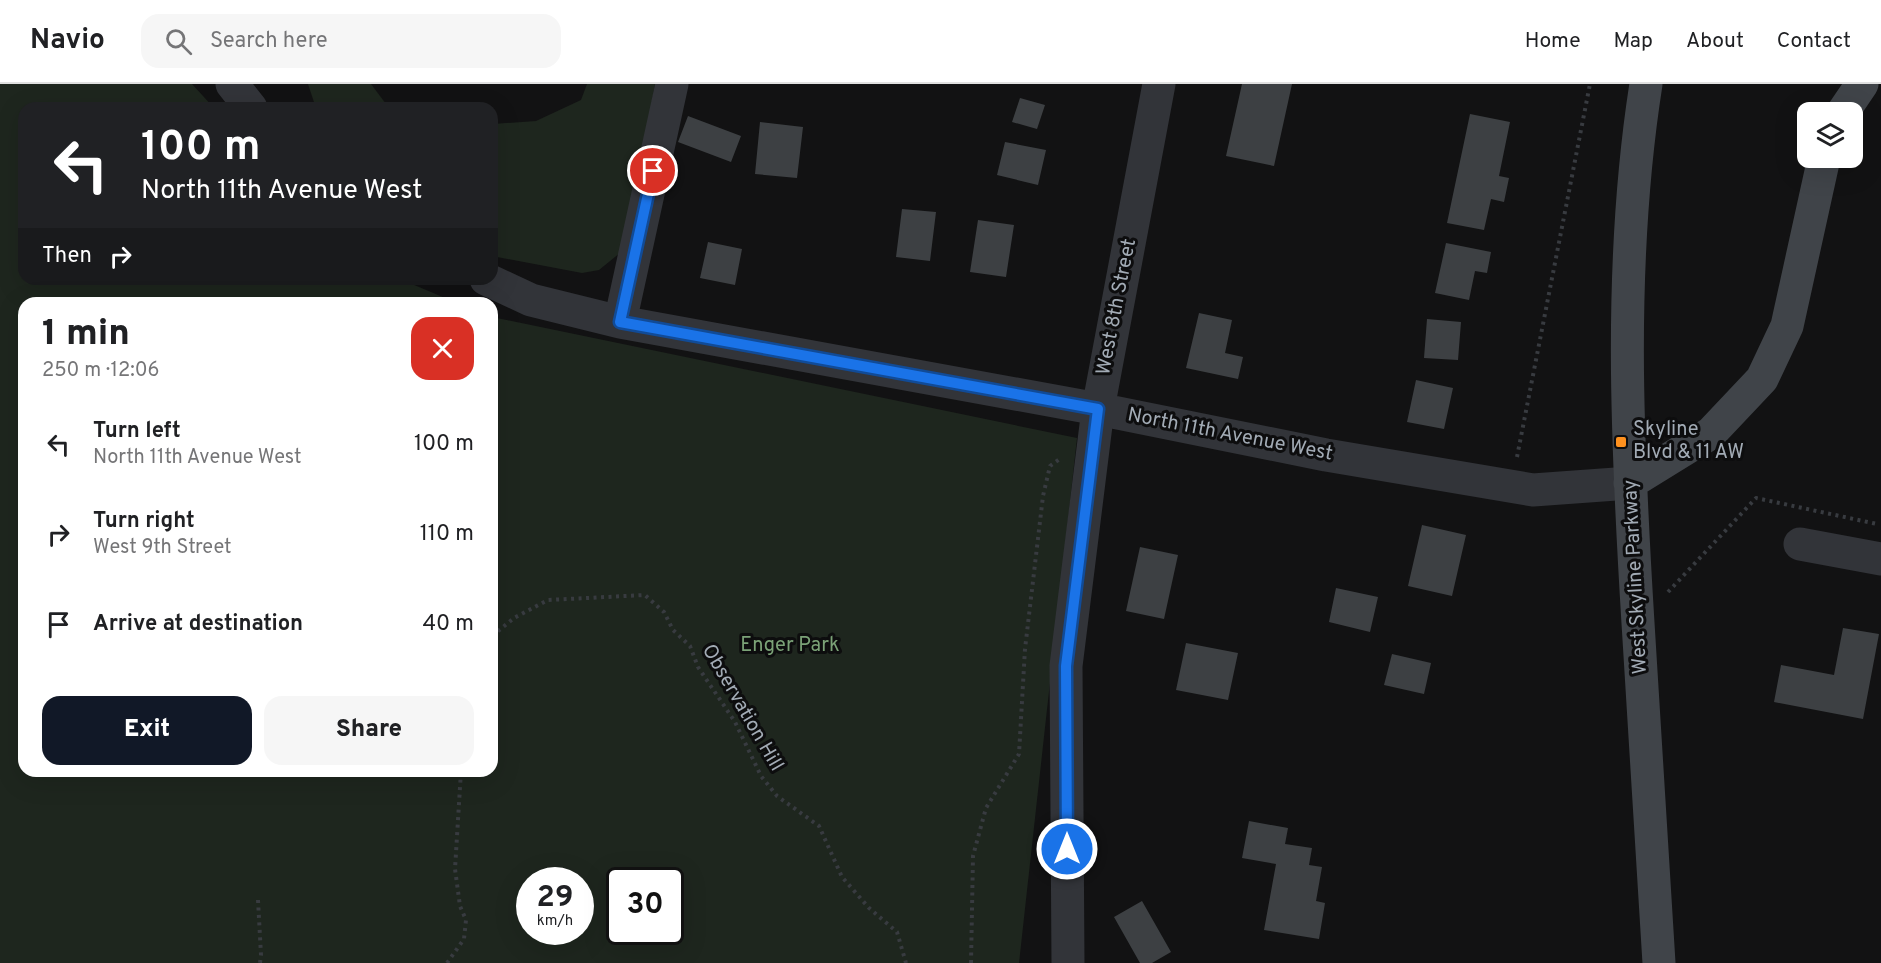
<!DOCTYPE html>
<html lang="en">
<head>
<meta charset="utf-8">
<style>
  :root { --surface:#fff; --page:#f6f6f6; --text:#202124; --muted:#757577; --line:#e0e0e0; --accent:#111827 }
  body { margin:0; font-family:Overpass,sans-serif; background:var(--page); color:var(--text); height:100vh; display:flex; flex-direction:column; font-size:22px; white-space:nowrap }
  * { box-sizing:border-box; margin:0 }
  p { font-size:20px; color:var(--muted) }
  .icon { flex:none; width:33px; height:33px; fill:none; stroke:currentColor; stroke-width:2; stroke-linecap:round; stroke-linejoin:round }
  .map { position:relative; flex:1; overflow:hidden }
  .drawer { position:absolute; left:18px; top:213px; width:480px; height:480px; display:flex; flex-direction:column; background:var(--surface); border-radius:18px; box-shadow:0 6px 24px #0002 }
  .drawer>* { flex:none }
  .top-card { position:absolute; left:18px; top:18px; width:480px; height:183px; border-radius:18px; box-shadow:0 6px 24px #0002; background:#202124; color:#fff; overflow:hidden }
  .fabs { position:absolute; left:1797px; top:18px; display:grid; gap:12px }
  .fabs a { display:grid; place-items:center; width:66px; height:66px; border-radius:12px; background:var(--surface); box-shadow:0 6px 24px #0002; font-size:30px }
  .speed { position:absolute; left:516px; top:783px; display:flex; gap:12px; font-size:30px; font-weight:700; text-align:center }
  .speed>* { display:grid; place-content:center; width:78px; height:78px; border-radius:50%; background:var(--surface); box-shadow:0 6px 24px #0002; line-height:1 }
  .speed small { font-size:15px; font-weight:400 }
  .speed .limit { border:3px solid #111; border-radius:9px; background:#fff; color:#111 }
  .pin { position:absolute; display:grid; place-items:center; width:51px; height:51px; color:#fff; margin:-26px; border:3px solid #fff; border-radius:50%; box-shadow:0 2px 6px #0007 }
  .me { position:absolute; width:66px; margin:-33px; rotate:0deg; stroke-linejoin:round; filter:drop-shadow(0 0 4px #0008) }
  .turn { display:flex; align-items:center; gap:21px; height:126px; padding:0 24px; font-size:27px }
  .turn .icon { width:78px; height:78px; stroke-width:2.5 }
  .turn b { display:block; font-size:42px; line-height:51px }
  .then { display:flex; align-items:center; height:57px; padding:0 24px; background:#0003; gap:12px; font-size:22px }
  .round { display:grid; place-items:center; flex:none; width:63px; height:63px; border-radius:18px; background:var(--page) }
  .head { display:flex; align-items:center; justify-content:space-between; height:102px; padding:0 24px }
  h1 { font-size:36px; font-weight:800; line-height:45px }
  .button { display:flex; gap:12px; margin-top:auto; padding:12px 24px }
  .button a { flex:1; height:69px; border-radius:18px; background:var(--accent); color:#fff; font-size:24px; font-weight:800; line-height:69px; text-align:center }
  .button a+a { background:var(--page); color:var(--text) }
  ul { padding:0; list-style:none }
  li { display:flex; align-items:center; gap:18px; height:90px; padding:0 24px }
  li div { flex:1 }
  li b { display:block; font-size:22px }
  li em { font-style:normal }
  header { display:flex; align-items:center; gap:36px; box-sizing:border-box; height:84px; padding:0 30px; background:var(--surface); border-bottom:2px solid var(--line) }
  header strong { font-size:28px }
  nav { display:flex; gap:33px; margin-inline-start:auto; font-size:21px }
  .search { width:420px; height:54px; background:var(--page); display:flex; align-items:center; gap:15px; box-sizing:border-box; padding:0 21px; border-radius:18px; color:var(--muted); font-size:22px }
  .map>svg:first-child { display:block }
</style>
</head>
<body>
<header>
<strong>Navio</strong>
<div class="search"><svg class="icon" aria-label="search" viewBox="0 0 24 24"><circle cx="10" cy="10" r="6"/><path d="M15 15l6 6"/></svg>Search here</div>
<nav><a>Home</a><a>Map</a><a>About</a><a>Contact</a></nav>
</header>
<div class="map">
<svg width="1881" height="879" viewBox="0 0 1881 879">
  <rect width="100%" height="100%" fill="#121213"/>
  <path fill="#1e261e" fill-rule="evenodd" d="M0,0H192L214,24H24V195H400L457,219H24V687H492V233L1077,354L1019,879H0ZM530,796H580V848H530ZM620,796H670V848H620Z
    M308,0H371L389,24H316Z
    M587,0H655L626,164L599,186L582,189L492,172V40L536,37L581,16Z"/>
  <path fill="#3d4043" d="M1242,0H1292L1274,82L1226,72Z
    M1020,14L1045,21L1037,45L1012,38Z
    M1470,30L1510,38L1499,92L1509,94L1504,118L1491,115L1484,146L1447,139Z
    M688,32L741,52L731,78L678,58Z
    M760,38L803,43L797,94L755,90Z
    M1005,58L1046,66L1038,101L997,91Z
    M902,125L936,128L930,177L896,173Z
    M978,136L1014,141L1006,193L970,188Z
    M708,158L742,165L735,201L700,194Z
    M1446,159L1491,168L1487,189L1475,187L1469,216L1435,209Z
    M1199,229L1232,236L1225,269L1243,273L1238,295L1186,284Z
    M1427,235L1461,238L1458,276L1424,274Z
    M1416,296L1453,304L1444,345L1407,338Z
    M1422,441L1466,451L1452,512L1408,502Z
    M1140,463L1178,471L1164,535L1126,527Z
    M1336,504L1378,513L1370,548L1329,538Z
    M1843,544L1879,550L1863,635L1774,618L1781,581L1834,591Z
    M1186,559L1238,569L1228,616L1176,606Z
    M1392,570L1431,579L1424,610L1384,601Z
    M1249,737L1288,744L1285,760L1312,764L1309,781L1322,783L1316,817L1325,819L1319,855L1264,846L1276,780L1242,774Z
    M1142,817L1171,868L1152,879H1140L1114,833Z"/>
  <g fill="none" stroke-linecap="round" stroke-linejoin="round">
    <path stroke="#383b40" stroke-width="4" stroke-dasharray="3 4.5" stroke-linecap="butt" d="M1517,373L1590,0
      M1668,508L1756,414L1877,440
      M492,552L514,534L548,516L645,511L664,528L673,546L690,562L698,583L735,638L761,692L777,712L819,742L842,793L869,824L897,848L906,879
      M258,816L261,871L260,879
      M447,879L464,855L466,836L460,822L455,785L461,687
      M971,879L973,772L986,724L1019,670L1025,565L1043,412L1050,382L1061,374"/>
    <path stroke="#323439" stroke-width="33" d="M232,0L251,24
      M486,195L531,216L620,238L1098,325L1326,371L1533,406L1630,399
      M620,238L672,0
      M1800,460L1881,475
      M1068,879L1066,582L1098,325L1159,0"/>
    <path stroke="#404449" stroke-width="33" d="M1646,0C1618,178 1627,360 1638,539C1645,652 1652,766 1659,879
      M1843,28L1862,0
      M1630,399L1711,349L1762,295L1787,242L1824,74"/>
  </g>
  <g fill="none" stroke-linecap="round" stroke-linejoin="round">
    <g stroke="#114b97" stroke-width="15">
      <path id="route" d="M653,87L620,238L1098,325L1066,582L1067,765"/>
    </g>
    <use href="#route" stroke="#1a73e8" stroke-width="10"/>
  </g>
  <rect fill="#ff911e" stroke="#0d0d0e" stroke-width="2" x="1615" y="352" width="12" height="12" rx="3"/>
  <g text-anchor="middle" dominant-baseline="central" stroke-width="6" stroke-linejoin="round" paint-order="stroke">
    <g font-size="20" fill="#a2abb5" stroke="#0d0d0e">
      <text transform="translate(1117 223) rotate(-79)">West 8th Street</text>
      <text transform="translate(1230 351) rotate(11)">North 11th Avenue West</text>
      <text transform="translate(1636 493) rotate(-93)">West Skyline Parkway</text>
      <text transform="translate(742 624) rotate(60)">Observation Hill</text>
    </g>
    <g font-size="20" fill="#a2abb5" stroke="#0d0d0e" text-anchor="start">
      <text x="1633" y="346">Skyline<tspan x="1633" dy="23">Blvd &amp; 11 AW</tspan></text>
    </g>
    <g font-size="20" fill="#7ba277" stroke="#0d0d0e">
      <text x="790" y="562">Enger Park</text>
    </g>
  </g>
</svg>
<div class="fabs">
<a><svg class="icon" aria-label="layers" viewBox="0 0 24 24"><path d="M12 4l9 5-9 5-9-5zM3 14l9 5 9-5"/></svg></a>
</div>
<div class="speed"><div>29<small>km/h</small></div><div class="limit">30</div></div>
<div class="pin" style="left:653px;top:87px;background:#d93025"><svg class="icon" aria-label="arrive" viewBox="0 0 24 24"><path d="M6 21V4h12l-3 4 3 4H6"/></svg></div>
<svg class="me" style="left:1067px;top:765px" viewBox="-20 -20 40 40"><circle r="17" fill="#1a73e8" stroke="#fff" stroke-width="3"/><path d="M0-11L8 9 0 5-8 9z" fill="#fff"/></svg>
<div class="top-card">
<div class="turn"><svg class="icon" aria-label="left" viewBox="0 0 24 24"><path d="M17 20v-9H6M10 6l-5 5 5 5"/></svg><div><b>100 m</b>North 11th Avenue West</div></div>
<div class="then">Then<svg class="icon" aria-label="right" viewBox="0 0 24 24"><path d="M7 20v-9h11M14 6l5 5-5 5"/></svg></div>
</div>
<section class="drawer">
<div class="head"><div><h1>1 min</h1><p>250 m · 12:06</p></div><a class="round" style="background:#d93025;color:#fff"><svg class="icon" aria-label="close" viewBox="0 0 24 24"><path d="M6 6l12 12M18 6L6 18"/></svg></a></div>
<ul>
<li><svg class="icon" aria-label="left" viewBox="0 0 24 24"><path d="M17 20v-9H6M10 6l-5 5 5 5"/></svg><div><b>Turn left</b><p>North 11th Avenue West</p></div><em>100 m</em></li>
<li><svg class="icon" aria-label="right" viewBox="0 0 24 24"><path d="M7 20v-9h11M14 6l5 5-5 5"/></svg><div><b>Turn right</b><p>West 9th Street</p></div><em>110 m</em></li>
<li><svg class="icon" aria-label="arrive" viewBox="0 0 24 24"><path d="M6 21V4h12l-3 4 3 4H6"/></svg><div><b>Arrive at destination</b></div><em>40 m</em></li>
</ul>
<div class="button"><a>Exit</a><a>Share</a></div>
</section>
</div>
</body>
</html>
